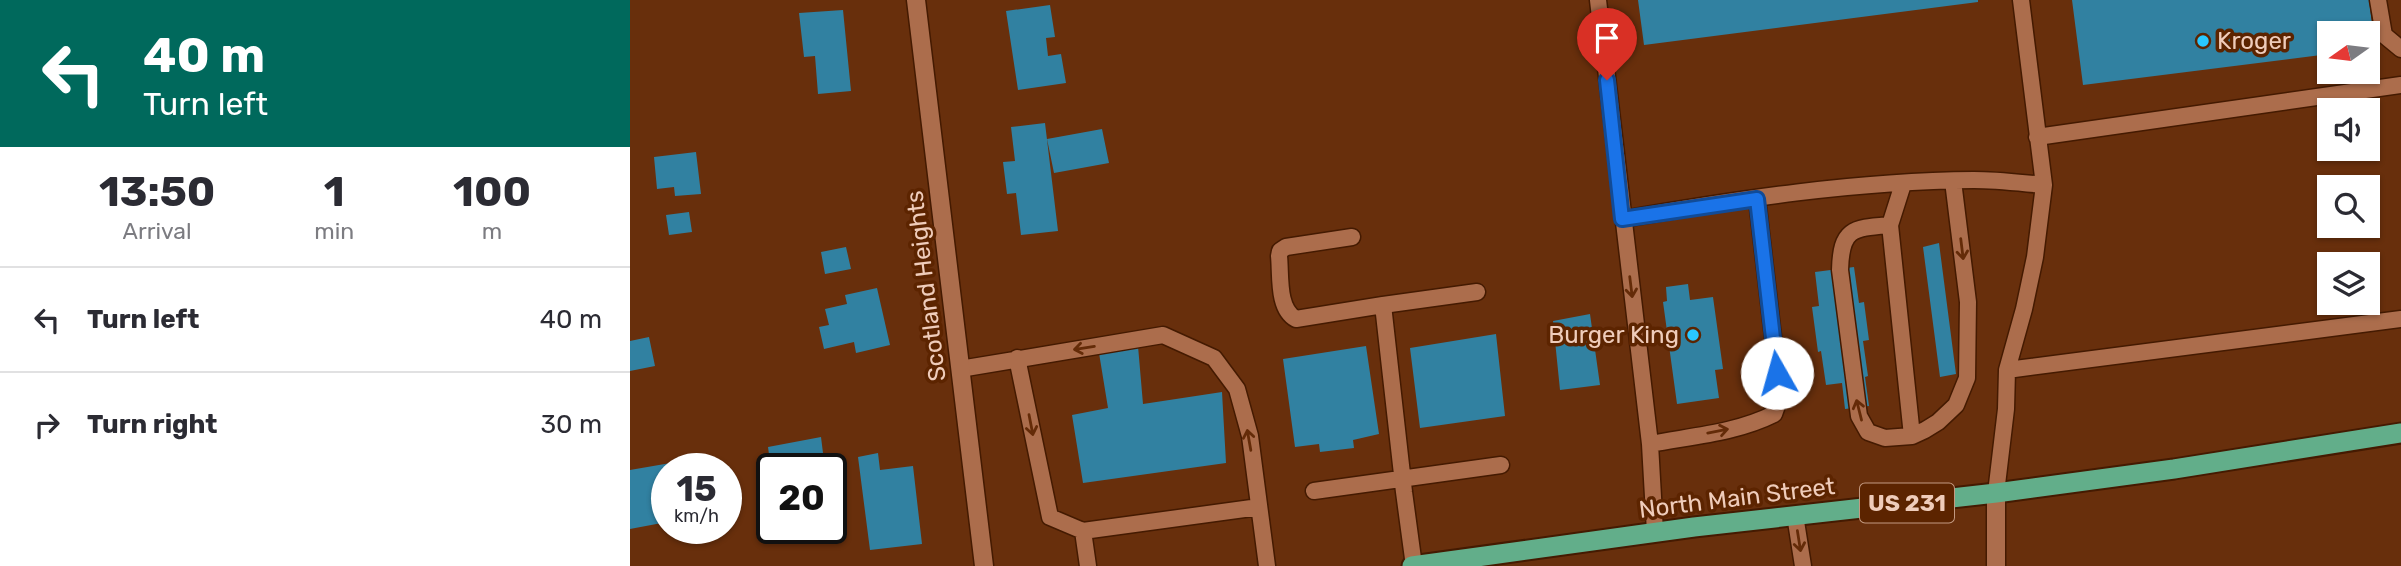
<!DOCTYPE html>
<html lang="en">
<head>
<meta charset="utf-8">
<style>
  :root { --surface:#fff; --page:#f7f7f7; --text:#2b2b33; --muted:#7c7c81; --line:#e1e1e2 }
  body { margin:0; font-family:Rubik,sans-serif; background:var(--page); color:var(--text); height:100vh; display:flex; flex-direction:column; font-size:26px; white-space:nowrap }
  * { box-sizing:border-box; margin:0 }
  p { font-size:23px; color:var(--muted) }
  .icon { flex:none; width:38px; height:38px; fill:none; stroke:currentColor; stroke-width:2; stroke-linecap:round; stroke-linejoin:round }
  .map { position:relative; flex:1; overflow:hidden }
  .panel { display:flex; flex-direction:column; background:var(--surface); width:630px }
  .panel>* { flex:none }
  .hud { background:#00695c; color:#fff; overflow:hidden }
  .needle { width:46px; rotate:256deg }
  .buttons { position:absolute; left:1687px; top:21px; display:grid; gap:14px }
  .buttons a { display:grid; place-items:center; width:63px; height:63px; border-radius:0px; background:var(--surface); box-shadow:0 2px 5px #0004; font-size:35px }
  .speed { position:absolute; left:21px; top:453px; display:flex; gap:14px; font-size:35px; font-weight:700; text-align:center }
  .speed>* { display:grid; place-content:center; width:91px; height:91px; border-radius:50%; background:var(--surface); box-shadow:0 2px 5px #0004; line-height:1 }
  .speed small { font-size:18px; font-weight:400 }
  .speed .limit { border:4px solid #111; border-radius:10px; background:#fff; color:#111 }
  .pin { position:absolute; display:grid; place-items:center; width:60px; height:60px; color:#fff; margin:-72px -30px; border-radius:50% 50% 50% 0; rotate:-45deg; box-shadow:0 0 7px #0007 }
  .pin .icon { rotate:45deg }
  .me { position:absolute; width:77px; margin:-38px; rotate:353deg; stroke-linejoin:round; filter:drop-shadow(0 0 5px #0008) }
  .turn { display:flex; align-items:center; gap:24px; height:147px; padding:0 28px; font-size:32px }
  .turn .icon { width:91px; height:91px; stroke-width:2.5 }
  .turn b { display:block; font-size:49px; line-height:60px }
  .eta { display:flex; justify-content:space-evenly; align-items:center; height:119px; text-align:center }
  .eta b { font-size:42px; font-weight:700; line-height:49px }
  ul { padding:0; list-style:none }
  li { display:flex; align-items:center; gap:21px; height:105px; padding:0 28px; border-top:2px solid var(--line) }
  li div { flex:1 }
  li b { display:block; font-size:26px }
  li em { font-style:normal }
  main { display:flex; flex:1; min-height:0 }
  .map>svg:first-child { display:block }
</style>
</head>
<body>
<main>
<section class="panel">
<div class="hud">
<div class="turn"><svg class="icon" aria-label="left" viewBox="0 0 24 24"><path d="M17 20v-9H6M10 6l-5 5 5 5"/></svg><div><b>40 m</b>Turn left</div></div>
</div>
<div class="eta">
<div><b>13:50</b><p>Arrival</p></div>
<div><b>1</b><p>min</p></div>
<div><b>100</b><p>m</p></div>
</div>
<ul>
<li><svg class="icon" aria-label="left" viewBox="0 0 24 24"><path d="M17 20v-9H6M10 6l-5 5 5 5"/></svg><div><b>Turn left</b></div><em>40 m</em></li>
<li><svg class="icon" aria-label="right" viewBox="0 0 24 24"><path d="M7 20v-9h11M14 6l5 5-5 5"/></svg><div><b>Turn right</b></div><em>30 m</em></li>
</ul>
</section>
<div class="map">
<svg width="1771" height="566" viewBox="0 0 1771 566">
  <rect width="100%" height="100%" fill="#682f0c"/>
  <path fill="#3181a1" d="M1008,0H1348V2L1014,45Z
    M1442,0H1739L1745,48L1738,49V33H1699V54L1453,85Z
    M420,5L425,37L416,38L418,56L431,54L436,83L388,90L376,11Z
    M213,10L221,91L188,94L185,56L174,57L169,13Z
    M415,123L428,231L391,235L386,193L377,194L373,162L385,161L381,127Z
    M472,129L479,163L424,173L417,139Z
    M66,152L71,194L45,196L44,187L27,189L24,157Z
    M59,212L62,232L39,235L36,215Z
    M1309,243L1326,374L1310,377L1293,247Z
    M216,247L221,269L195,274L191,252Z
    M1224,267L1229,303L1234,302L1239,340L1233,341L1238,376L1235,377L1239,406L1215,409L1212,383L1196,385L1191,351L1188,352L1182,307L1189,306L1185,272Z
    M1058,284L1060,300L1083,297L1093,369L1085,370L1089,398L1047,404L1033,302L1037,301L1036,287Z
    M247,288L260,345L226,353L224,342L194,349L189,327L199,325L195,309L217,304L215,295Z
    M960,314L970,385L930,390L923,321Z
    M866,334L875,416L790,428L780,348Z
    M19,337L25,366L0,371V341Z
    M508,346L513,404L592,392L596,463L453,483L442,415L478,408L469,353Z
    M736,346L749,434L723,440L724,448L690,452L689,444L665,447L653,359Z
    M191,437L195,469H141L138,447Z
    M248,453L250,470L283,466L292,544L240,550L228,457Z
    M81,456L84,469H37V522L0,529V470Z"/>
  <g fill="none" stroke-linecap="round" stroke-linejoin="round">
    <g stroke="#441a01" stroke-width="19">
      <path id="service" d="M968,0L1020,444L1025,532
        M1748,0L1754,35L1771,49
        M1407,137L1771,85
        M1273,184L1260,225L1282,436
        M993,219C1108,199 1227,181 1344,180C1367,180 1391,183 1414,185
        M1260,225C1223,228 1211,228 1210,270L1229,416L1238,432L1255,438L1282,436L1295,430L1308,422L1326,405L1337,378L1338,302L1323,181
        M722,237L656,247L650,251L649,256C651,275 647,309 666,319L753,305L774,492L784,566
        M753,305L847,292
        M387,358L420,517L453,531L629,507
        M330,369L533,335L584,358L607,389L620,436L637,566
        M1377,370L1771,319
        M1020,444C1062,436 1106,433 1144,414L1150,397L1127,199
        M684,491L871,465
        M1366,493L1376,409L1377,370L1394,309L1405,257L1414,185L1391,0
        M1165,515L1173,566
        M453,531L458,566"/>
    </g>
    <g stroke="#441a01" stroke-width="21">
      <path id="minor" d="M286,0L354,566"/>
    </g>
    <g stroke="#441a01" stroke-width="21">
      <path id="tertiary" d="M1366,566V493"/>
    </g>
    <g stroke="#441a01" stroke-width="23">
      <path id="trunk" d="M782,566L1064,527L1366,493L1544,469L1771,433"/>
    </g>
    <use href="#service" stroke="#ac6d4c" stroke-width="16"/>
    <use href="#minor" stroke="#ac6d4c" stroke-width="18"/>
    <use href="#tertiary" stroke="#ac6d4c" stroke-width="18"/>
    <use href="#trunk" stroke="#62ae8a" stroke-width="19"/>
  </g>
  <defs><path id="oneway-shaft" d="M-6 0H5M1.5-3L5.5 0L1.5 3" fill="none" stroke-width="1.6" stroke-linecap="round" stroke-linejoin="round" transform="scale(1.75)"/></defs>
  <g stroke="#642b08">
    <use href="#oneway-shaft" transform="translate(1332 249) rotate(83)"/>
    <use href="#oneway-shaft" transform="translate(1001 287) rotate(83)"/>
    <use href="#oneway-shaft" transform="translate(454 348) rotate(171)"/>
    <use href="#oneway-shaft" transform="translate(1229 410) rotate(-104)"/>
    <use href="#oneway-shaft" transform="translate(401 425) rotate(79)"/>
    <use href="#oneway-shaft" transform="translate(1088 431) rotate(-11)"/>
    <use href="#oneway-shaft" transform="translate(619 440) rotate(-100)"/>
    <use href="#oneway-shaft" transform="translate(1169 541) rotate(81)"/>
  </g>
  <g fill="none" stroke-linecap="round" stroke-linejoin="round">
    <g stroke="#114b97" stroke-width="18">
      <path id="route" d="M977,80L992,219L1127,199L1147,373"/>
    </g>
    <use href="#route" stroke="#1a73e8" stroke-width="12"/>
  </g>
  <g fill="#29c8ff" stroke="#5c2400" stroke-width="2.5">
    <circle cx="1573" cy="41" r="7"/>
    <circle cx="1063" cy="335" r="7"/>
  </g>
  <g text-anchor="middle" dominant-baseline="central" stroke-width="7" stroke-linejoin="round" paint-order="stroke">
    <rect fill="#5c2400" stroke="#c39a82" stroke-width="2" x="1230" y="483.5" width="94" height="39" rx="5"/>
    <g font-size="23" font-weight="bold" fill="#efccba">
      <text x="1277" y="503">US 231</text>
    </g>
    <g font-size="24" fill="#efccba" stroke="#5c2400" text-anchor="start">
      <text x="1587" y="41">Kroger</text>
      <text x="1049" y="335" text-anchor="end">Burger King</text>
    </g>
    <g font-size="24" fill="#efccba" stroke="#5c2400">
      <text transform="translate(296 286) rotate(-97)">Scotland Heights</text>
      <text transform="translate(1107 498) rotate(-7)">North Main Street</text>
    </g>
  </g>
</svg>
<div class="buttons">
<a><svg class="needle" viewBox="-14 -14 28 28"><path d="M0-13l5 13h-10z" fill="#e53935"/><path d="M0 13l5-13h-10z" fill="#7c7c81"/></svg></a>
<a><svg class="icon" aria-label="sound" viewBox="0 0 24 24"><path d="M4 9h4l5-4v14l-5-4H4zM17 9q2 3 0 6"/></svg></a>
<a><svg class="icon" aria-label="search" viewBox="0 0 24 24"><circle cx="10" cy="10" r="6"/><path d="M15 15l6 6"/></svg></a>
<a><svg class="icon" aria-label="layers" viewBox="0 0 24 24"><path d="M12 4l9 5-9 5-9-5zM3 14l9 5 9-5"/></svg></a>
</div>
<div class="speed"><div>15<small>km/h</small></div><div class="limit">20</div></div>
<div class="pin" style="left:977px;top:80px;background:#d93025"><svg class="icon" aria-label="arrive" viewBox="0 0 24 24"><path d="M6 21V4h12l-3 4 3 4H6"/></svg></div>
<svg class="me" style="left:1147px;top:373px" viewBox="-20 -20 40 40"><circle r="19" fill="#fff"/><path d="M0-13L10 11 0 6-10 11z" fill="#1a73e8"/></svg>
</div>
</main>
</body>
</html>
